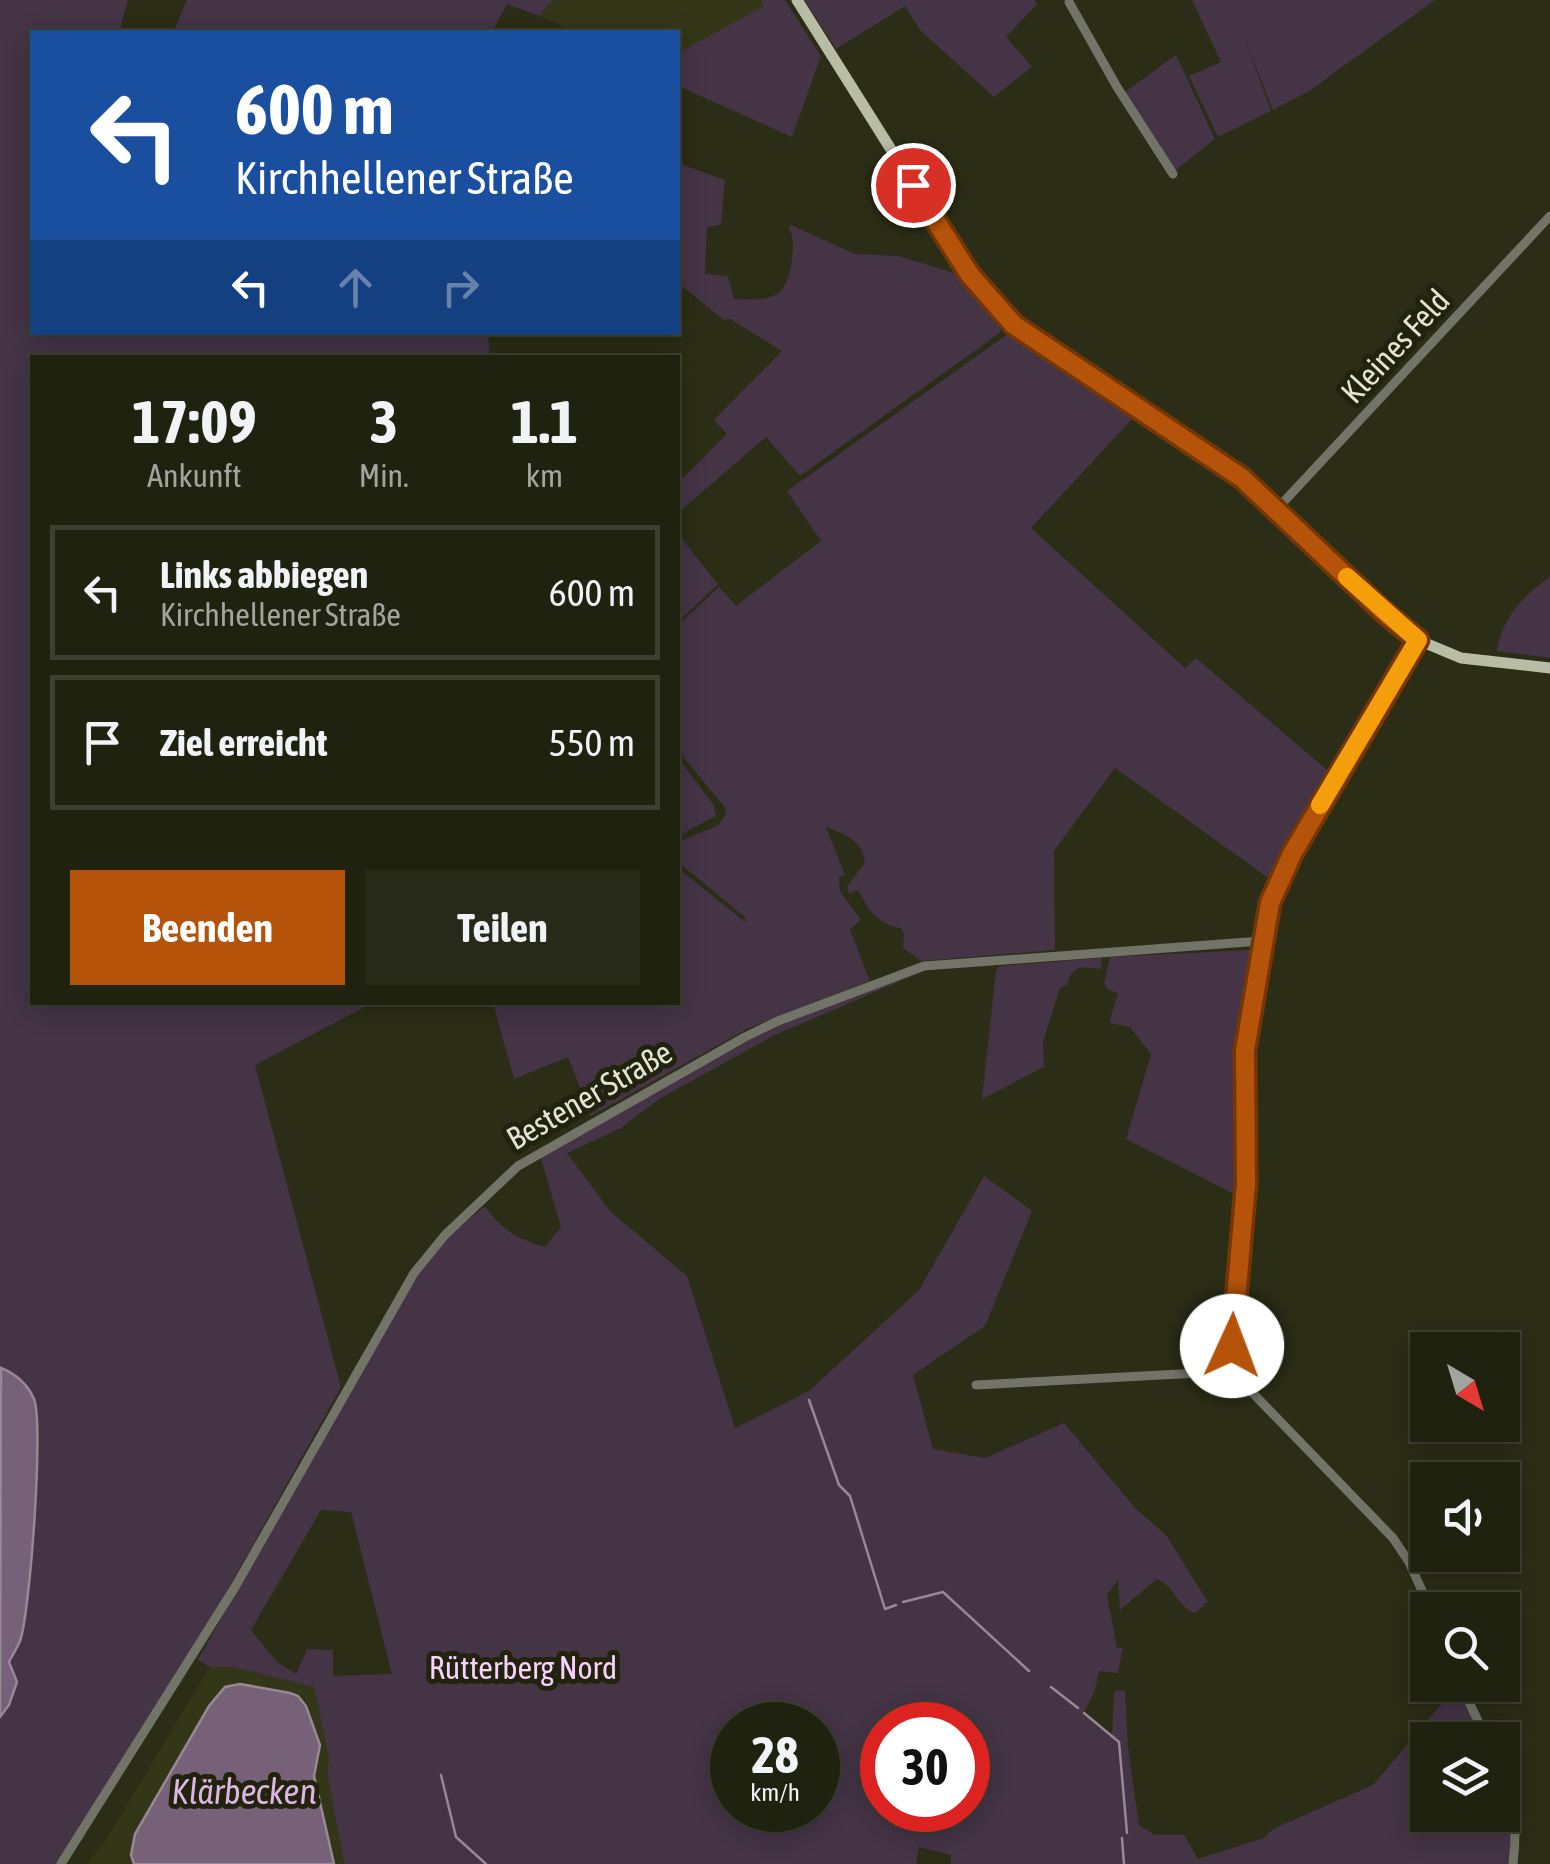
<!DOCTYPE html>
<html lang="de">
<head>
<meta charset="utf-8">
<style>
  :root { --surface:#202210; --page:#282a19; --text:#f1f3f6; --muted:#a2a49f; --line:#3d3f30; --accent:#b45309 }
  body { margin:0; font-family:"Asap Condensed",sans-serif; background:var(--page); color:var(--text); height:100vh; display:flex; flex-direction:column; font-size:38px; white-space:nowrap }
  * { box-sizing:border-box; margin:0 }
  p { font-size:32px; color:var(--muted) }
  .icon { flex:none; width:55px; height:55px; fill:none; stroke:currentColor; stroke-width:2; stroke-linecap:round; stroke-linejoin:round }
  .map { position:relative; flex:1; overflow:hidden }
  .side { position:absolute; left:30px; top:355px; width:650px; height:650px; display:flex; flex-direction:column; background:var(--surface); border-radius:0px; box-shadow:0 5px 25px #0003,0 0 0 2px var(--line) }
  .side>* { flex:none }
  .hud { position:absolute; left:30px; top:30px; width:650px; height:305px; border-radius:0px; box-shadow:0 5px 25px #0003,0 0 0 2px var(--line); background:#1a4fa0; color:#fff; overflow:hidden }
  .needle { width:65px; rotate:142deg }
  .tools { position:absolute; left:1410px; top:1332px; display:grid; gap:20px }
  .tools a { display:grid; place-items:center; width:110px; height:110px; border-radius:0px; background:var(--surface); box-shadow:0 5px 25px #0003,0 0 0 2px var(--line); font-size:50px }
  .speed { position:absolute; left:710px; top:1702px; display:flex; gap:20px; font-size:50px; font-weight:700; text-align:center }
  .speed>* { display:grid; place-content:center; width:130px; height:130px; border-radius:50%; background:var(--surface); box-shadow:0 5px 25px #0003,0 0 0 2px var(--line); line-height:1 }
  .speed small { font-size:25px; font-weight:400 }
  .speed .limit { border:15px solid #d22; background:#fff; color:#111 }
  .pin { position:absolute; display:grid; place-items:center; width:85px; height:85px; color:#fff; margin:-42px; border:5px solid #fff; border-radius:50%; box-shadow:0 2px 10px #0007 }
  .me { position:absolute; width:110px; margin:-55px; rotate:2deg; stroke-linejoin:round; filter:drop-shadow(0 0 8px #0008) }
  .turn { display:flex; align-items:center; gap:35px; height:210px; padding:0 40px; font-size:45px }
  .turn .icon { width:130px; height:130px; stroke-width:2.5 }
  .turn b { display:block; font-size:70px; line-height:85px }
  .lanes { display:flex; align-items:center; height:95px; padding:0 40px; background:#0003; justify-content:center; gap:50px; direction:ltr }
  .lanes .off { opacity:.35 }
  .eta { display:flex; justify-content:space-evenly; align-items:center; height:170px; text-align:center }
  .eta b { font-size:60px; font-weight:700; line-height:70px }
  .primary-button { display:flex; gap:20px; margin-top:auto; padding:20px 40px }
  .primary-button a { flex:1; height:115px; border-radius:0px; background:var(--accent); color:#fff; font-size:40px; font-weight:700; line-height:115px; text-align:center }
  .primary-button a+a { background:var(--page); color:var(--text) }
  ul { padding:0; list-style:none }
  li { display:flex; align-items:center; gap:30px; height:135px; margin:0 20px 15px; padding:0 20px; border:5px solid var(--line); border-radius:0px }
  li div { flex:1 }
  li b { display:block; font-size:38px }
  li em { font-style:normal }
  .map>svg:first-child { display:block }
</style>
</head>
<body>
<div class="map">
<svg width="1550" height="1864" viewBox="0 0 1550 1864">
  <rect width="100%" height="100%" fill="#2b2d16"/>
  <path fill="#343618" d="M553,0H761L764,6L678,53V32H576L539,16Z
    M210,1667H234L314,1687L330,1751L327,1773L344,1864H87L104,1843Z"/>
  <path fill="#443446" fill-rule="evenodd" d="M0,0H128L119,32H32V332L488,333L490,357L32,358V1002L372,1003L255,1065L341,1387L212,1618L59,1864H0V1717C15,1698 6,1688 9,1666C10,1656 18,1647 21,1637C29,1605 45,1422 33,1397C26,1382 16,1372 0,1369Z
    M187,0H553L539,16L507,4L492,32H173Z
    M761,0H785L821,56L792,137L678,86V53L764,6Z
    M804,0H1034L1037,4L1006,37L1032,67L994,97L921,31L905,6L836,49Z
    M1192,0H1435L1309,91L1273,110L1245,40L1271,111L1218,137L1189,76L1221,62Z
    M1176,55L1215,139L1173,172L1122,94Z
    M678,163L725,180L721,224L707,228L705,274L728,276L734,299C771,301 787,300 792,259C793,247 795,238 788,227L791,225L855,254L898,256L954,273L997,323L1001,332L800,476L766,437L678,513V483L727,434L714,420L782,351L730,319L724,320L678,283Z
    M1008,334L1132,419L1031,528L1185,668L1196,658L1333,775L1271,880L1115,768L1054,851L1055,950L921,961L903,948L904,935L901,928C876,924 869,910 858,890L849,894L847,886L865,863C863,841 845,834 826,827L845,875L839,877L840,892L861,919L850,930L870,981L747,1029L591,1116L568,1057L514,1079L493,1003L678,1002V868L745,922L746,918L678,862V842L719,825L726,814L724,806L678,751V625L719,587L736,606L821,541L787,491Z
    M678,534L718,584L678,622Z
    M1550,577V658L1497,651C1501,619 1524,594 1550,577Z
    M678,758L713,804L716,816L678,836Z
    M1250,950L1254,952L1241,1047L1240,1197L1126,1139L1151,1054L1130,1027L1109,1023L1118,993L1107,989L1104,983L1110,957Z
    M1102,958L1101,969L1080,967L1071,974L1067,985L1060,988L1043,1042L1044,1067L982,1099L996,970L999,966Z
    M926,970L773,1036L659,1099L621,1128L567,1153L610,1211L687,1276L735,1428L809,1391L919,1290L984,1176L1032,1211L985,1326L913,1375L933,1449L985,1458L1064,1423L1136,1509L1166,1535L1208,1602L1195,1613C1177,1607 1175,1586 1157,1579L1120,1610L1118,1580L1107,1595L1117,1648L1123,1647L1118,1673L1099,1671L1095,1690L1084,1713L1112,1735L1114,1691L1125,1690L1128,1748L1139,1825L1155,1835H1184L1198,1859L1264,1838L1273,1829L1373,1785L1457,1686L1483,1740H1428V1815H1502L1503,1781L1512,1826L1509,1864H951V1855L919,1847L916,1864H344L327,1773L329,1758L314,1687L234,1667H210L198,1660L404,1291L448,1237L485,1206C502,1230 517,1239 545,1247L561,1227L540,1155L775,1026ZM321,1510L351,1512L392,1674L333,1676V1650L307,1649L296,1674L277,1662L251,1630ZM732,1725H818V1810H732ZM882,1725H968V1810H882Z"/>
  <path fill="#766179" stroke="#968895" stroke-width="2.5" d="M1,1368C16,1374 27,1383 34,1399C44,1423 30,1613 20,1641C17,1648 12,1656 9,1662L17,1682L9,1705L0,1717Z
    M240,1684L290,1693L298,1696L306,1706L320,1745L314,1776L334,1864H134L131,1855L135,1834L209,1706L225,1687Z"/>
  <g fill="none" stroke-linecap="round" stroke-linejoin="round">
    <path stroke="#968895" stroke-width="2.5" d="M809,1400L839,1485L850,1496L885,1609L896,1605
      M903,1602L943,1592L1029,1671
      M1051,1687L1078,1708
      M1084,1713L1119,1742L1127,1833
      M441,1775L456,1837L486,1864
      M1122,1838L1124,1864"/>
    <path stroke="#727468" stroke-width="9" d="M1069,2L1117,87L1173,174
      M1276,510L1550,216
      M1418,640L1292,854L1270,903L1245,1049V1185L1231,1327L1233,1359L1244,1384L1393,1538L1409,1562L1431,1610
      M976,1385L1236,1371
      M1461,1685L1487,1740
      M1502,1772C1516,1803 1517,1831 1513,1864
      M61,1864L235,1587L414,1273L445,1235L518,1166L745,1037L778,1021L924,966L1261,941"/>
    <path stroke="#babda5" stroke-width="11" d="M797,0L970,275L1014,325L1242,478L1384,612L1418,640L1461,658L1550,668"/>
  </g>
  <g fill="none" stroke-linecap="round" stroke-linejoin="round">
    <g stroke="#753606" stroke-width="25">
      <path id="route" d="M913,185L970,275L1014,325L1242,478L1384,612L1418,640L1292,854L1270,903L1245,1050L1246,1184L1232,1346"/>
    </g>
    <use href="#route" stroke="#b45309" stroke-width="18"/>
    <path stroke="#f59e0b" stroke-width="18" d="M1320,805L1418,640L1347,577"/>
  </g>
  <g text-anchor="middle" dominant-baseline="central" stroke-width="10" stroke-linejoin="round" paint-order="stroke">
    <g font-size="32" fill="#e2e4d6" stroke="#21230c">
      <text transform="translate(1395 346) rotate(-47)">Kleines Feld</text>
      <text transform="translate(589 1095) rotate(-30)">Bestener Straße</text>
    </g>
    <g font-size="32" fill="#f9d1ff" stroke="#21230c">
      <text x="523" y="1667">Rütterberg Nord</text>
    </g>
    <g font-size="35" font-style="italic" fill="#dcb5e2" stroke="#21230c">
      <text x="244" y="1791">Klärbecken</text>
    </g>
  </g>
</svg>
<div class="tools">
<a><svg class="needle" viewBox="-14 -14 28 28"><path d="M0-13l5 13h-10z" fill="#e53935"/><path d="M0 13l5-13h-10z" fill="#a2a49f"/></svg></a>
<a><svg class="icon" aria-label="sound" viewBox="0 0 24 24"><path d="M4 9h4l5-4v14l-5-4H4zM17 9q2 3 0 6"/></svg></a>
<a><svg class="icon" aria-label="search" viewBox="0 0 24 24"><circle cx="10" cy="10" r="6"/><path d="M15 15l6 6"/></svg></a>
<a><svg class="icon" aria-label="layers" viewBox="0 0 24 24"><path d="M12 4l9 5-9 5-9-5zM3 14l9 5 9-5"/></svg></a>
</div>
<div class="speed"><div>28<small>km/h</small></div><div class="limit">30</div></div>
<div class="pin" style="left:913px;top:185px;background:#d93025"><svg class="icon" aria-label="arrive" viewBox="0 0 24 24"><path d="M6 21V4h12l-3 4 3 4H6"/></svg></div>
<svg class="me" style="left:1232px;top:1346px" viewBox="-20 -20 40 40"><circle r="19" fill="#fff"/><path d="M0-13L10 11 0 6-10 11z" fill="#b45309"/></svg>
<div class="hud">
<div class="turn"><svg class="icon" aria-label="left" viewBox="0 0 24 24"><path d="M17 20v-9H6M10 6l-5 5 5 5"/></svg><div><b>600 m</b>Kirchhellener Straße</div></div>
<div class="lanes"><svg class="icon" aria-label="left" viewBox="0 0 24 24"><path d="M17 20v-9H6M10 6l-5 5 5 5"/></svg><svg class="icon off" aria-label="ahead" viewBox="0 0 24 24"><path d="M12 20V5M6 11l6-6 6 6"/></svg><svg class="icon off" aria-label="right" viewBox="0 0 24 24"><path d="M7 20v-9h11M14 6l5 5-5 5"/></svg></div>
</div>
<section class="side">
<div class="eta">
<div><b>17:09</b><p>Ankunft</p></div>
<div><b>3</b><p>Min.</p></div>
<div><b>1.1</b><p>km</p></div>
</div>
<ul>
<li><svg class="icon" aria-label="left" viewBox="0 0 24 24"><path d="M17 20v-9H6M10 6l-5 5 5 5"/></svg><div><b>Links abbiegen</b><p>Kirchhellener Straße</p></div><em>600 m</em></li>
<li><svg class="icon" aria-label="arrive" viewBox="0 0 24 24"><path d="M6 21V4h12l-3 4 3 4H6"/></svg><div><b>Ziel erreicht</b></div><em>550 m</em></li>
</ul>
<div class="primary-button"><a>Beenden</a><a>Teilen</a></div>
</section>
</div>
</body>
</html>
